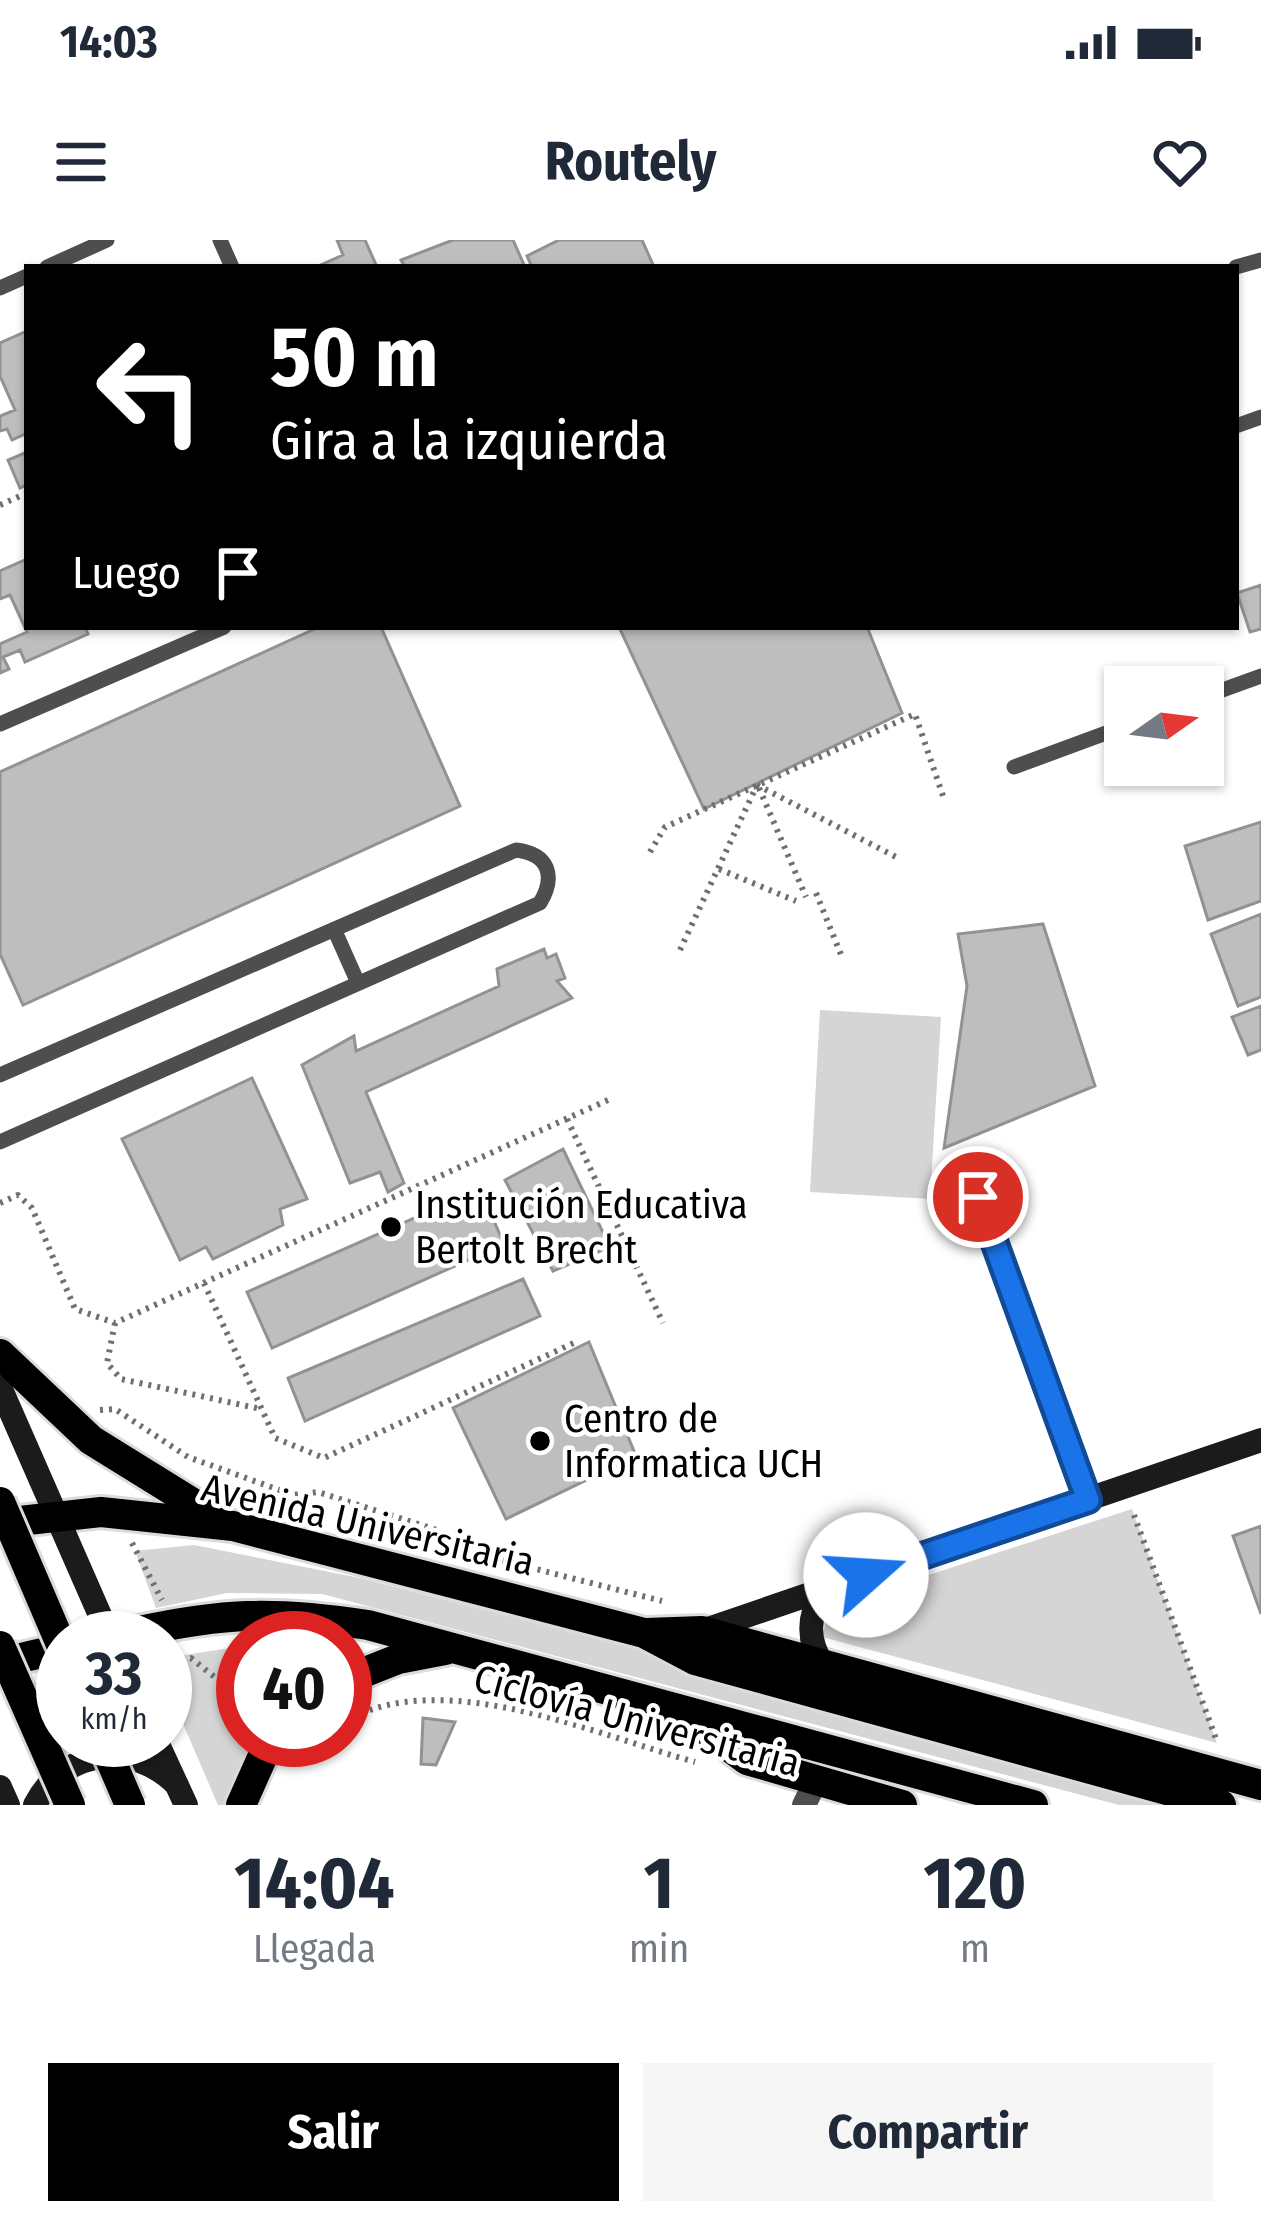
<!DOCTYPE html>
<html lang="es">
<head>
<meta charset="utf-8">
<style>
  :root { --surface:#fff; --page:#f6f6f7; --text:#1f2937; --muted:#747a83; --accent:#000 }
  body { margin:0; font-family:"Fira Sans Condensed",sans-serif; background:var(--page); color:var(--text); height:100vh; display:flex; flex-direction:column; font-size:45px; white-space:nowrap }
  * { box-sizing:border-box; margin:0 }
  p { font-size:39px; color:var(--muted) }
  .icon { flex:none; width:66px; height:66px; fill:none; stroke:currentColor; stroke-width:2; stroke-linecap:round; stroke-linejoin:round }
  .map { position:relative; height:1565px; overflow:hidden }
  .sheet { display:flex; flex-direction:column; background:var(--surface); flex:1 }
  .sheet>* { flex:none }
  .guide { position:absolute; left:24px; top:24px; width:1215px; height:366px; border-radius:0px; box-shadow:0 3px 9px #0004; background:#000; color:#fff; overflow:hidden }
  .needle { width:78px; rotate:76deg }
  .buttons { position:absolute; left:1104px; top:426px; display:grid; gap:24px }
  .buttons a { display:grid; place-items:center; width:120px; height:120px; border-radius:0px; background:var(--surface); box-shadow:0 3px 9px #0004; font-size:60px }
  .speed { position:absolute; left:36px; top:1371px; display:flex; gap:24px; font-size:60px; font-weight:700; text-align:center }
  .speed>* { display:grid; place-content:center; width:156px; height:156px; border-radius:50%; background:var(--surface); box-shadow:0 3px 9px #0004; line-height:1 }
  .speed small { font-size:30px; font-weight:400 }
  .speed .limit { border:18px solid #d22; background:#fff; color:#111 }
  .pin { position:absolute; display:grid; place-items:center; width:102px; height:102px; color:#fff; margin:-51px; border:6px solid #fff; border-radius:50%; box-shadow:0 3px 12px #0007 }
  .me { position:absolute; width:132px; margin:-66px; rotate:71deg; stroke-linejoin:round; filter:drop-shadow(0 0 9px #0008) }
  .turn { display:flex; align-items:center; gap:42px; height:252px; padding:0 48px; font-size:54px }
  .turn .icon { width:156px; height:156px; stroke-width:2.5 }
  .turn b { display:block; font-size:84px; line-height:102px }
  .then { display:flex; align-items:center; height:114px; padding:0 48px; background:#0003; gap:24px; font-size:45px }
  .eta { display:flex; justify-content:space-evenly; align-items:center; height:204px; text-align:center }
  .eta b { font-size:72px; font-weight:700; line-height:84px }
  .cta { display:flex; gap:24px; margin-top:auto; padding:24px 48px }
  .cta a { flex:1; height:138px; border-radius:0px; background:var(--accent); color:#fff; font-size:48px; font-weight:700; line-height:138px; text-align:center }
  .cta a+a { background:var(--page); color:var(--text) }
  .status { display:flex; justify-content:space-between; align-items:center; height:84px; padding:0 60px; background:var(--surface); direction:ltr }
  .status svg { height:33px; fill:currentColor }
  header { display:flex; justify-content:space-between; align-items:center; height:156px; padding:0 48px; background:var(--surface); font-size:54px; font-weight:700 }
  .map>svg:first-child { display:block }
</style>
</head>
<body>
<div class="status"><b>14:03</b><svg viewBox="0 0 49 12"><path d="M0 12V9h3v3zM5 12V6h3v6zM10 12V3h3v9zM15 12V0h3v12zM26 1h20v11H26zM47 4h2v5h-2z"/></svg></div>
<header><svg class="icon" aria-label="menu" viewBox="0 0 24 24"><path d="M4 6h16M4 12h16M4 18h16"/></svg>Routely<svg class="icon" aria-label="heart" viewBox="0 0 24 24"><path d="M12 20l-8-8c-3-5 5-10 8-4 3-6 11-1 8 4z"/></svg></header>
<div class="map">
<svg width="1261" height="1565" viewBox="0 0 1261 1565">
  <rect width="100%" height="100%" fill="#fff"/>
  <path fill="#d5d5d5" d="M820,770L941,777L930,959L810,952Z
    M1132,1269L1217,1503L822,1397L830,1367Z
    M194,1305L360,1338L1242,1565H1119L322,1354L227,1353L156,1368L135,1311Z
    M243,1406V1500H258L228,1565H218L165,1442V1418Z"/>
  <path fill="#bebebe" stroke="#929292" stroke-width="3" d="M337,0H365L377,27H316L343,15Z
    M453,0H513L525,27H405L401,20Z
    M559,0H642L654,27H532L527,16Z
    M27,91V193L12,200L7,189L0,191V176L15,170L0,136V103Z
    M27,212V245L20,248L8,220Z
    M27,319V387H85L88,394L25,422L20,410L3,417L9,429L0,433V404L27,392L10,355L0,359V331Z
    M1261,345V389L1250,392L1237,353Z
    M319,387H381L460,566L23,765L0,714V532Z
    M619,387H867L902,473L704,569Z
    M1261,582V661L1208,680L1185,606Z
    M1261,674V757L1238,766L1211,694Z
    M1043,684L1095,846L944,908L967,746L958,694Z
    M544,709L547,718L556,714L565,738L557,741L572,758L366,852L404,943L388,952L380,932L350,943L302,825L354,796L356,811L499,746L497,729Z
    M1261,766V810L1248,815L1232,777Z
    M252,838L307,959L280,969L283,985L213,1019L206,1007L180,1020L122,899Z
    M563,909L610,1007L553,1031L505,940Z
    M480,949L504,1004L272,1108L247,1052Z
    M523,1039L540,1076L305,1181L288,1138Z
    M589,1102L636,1216L506,1279L453,1168Z
    M1261,1286V1374L1233,1296Z
    M423,1478L455,1482L436,1525L421,1524Z"/>
  <g fill="none" stroke-linecap="round" stroke-linejoin="round">
    <g stroke="#dbdbdb" stroke-width="36">
      <path id="primary" d="M0,1114L91,1200L212,1275
        M0,1283L101,1272L233,1286L644,1393L695,1420L1221,1565
        M646,1393L702,1391L1261,1545
        M108,1398C213,1374 261,1369 368,1385L1033,1565
        M0,1423L63,1408
        M345,1440L398,1419L445,1410
        M691,1479L747,1520L902,1565
        M241,1565L270,1500"/>
    </g>
    <path stroke="#707070" stroke-width="6" stroke-dasharray="3 6" stroke-linecap="butt" d="M0,265L27,253
      M757,545L898,618
      M759,548L806,657
      M650,612L665,587L915,474L943,556
      M719,629L796,661
      M816,653L842,717
      M680,710L757,545
      M567,879L663,1083
      M0,963L18,955L32,968L75,1069L115,1083L608,860
      M204,1043L275,1198L324,1218L578,1101
      M115,1083L107,1123L121,1139L261,1169
      M100,1170L115,1169L188,1217L293,1255L318,1252L440,1291L449,1307L662,1361
      M1134,1275L1216,1499
      M132,1303L162,1360
      M165,1427L191,1418L243,1460
      M345,1481C443,1426 594,1494 695,1522
      M297,1507L302,1511L316,1500"/>
    <path stroke="#4e4e4e" stroke-width="15" d="M220,0L232,27
      M47,27L107,0
      M1236,27L1261,20
      M0,48L27,36
      M1236,186L1261,177
      M1203,457L1261,436
      M0,484L224,387
      M1014,527L1125,486
      M334,689L358,743
      M0,835L516,610C549,614 556,636 540,663L0,902"/>
    <path stroke="#4e4e4e" stroke-width="24" d="M978,957L1088,1260
      M804,1565L816,1541"/>
    <path stroke="#1b1b1b" stroke-width="24" d="M0,1147L110,1398
      M702,1391L1261,1200
      M823,1425C806,1399 808,1375 824,1349
      M156,1500L186,1565
      M0,1547L8,1565
      M35,1565C64,1508 134,1501 177,1545"/>
    <use href="#primary" stroke="#000" stroke-width="30"/>
    <g stroke="#dbdbdb" stroke-width="36" stroke-linecap="butt">
      <path id="primary-bridge" d="M0,1262L63,1409
        M0,1406L70,1565
        M102,1500L130,1565"/>
    </g>
    <use href="#primary-bridge" stroke="#000" stroke-width="30"/>
  </g>
  <g fill="none" stroke-linecap="round" stroke-linejoin="round">
    <g stroke="#114b97" stroke-width="30">
      <path id="route" d="M866,1335L1088,1260L978,957"/>
    </g>
    <use href="#route" stroke="#1a73e8" stroke-width="21"/>
  </g>
  <g fill="#000" stroke="#fff" stroke-width="4.5">
    <circle cx="391" cy="987" r="12"/>
    <circle cx="540" cy="1201" r="12"/>
  </g>
  <g text-anchor="middle" dominant-baseline="central" stroke-width="9" stroke-linejoin="round" paint-order="stroke">
    <g font-size="39" fill="#000" stroke="#fff" text-anchor="start">
      <text x="415" y="965">Institución Educativa<tspan x="415" dy="45">Bertolt Brecht</tspan></text>
      <text x="564" y="1179">Centro de<tspan x="564" dy="45">Informatica UCH</tspan></text>
    </g>
    <g font-size="39" fill="#000" stroke="#fff">
      <text transform="translate(368 1285) rotate(13)">Avenida Universitaria</text>
      <text transform="translate(637 1481) rotate(15)">Ciclovía Universitaria</text>
    </g>
  </g>
</svg>
<div class="buttons">
<a><svg class="needle" viewBox="-14 -14 28 28"><path d="M0-13l5 13h-10z" fill="#e53935"/><path d="M0 13l5-13h-10z" fill="#747a83"/></svg></a>
</div>
<div class="speed"><div>33<small>km/h</small></div><div class="limit">40</div></div>
<div class="pin" style="left:978px;top:957px;background:#d93025"><svg class="icon" aria-label="arrive" viewBox="0 0 24 24"><path d="M6 21V4h12l-3 4 3 4H6"/></svg></div>
<svg class="me" style="left:866px;top:1335px" viewBox="-20 -20 40 40"><circle r="19" fill="#fff"/><path d="M0-13L10 11 0 6-10 11z" fill="#1a73e8"/></svg>
<div class="guide">
<div class="turn"><svg class="icon" aria-label="left" viewBox="0 0 24 24"><path d="M17 20v-9H6M10 6l-5 5 5 5"/></svg><div><b>50 m</b>Gira a la izquierda</div></div>
<div class="then">Luego<svg class="icon" aria-label="arrive" viewBox="0 0 24 24"><path d="M6 21V4h12l-3 4 3 4H6"/></svg></div>
</div>
</div>
<section class="sheet">
<div class="eta">
<div><b>14:04</b><p>Llegada</p></div>
<div><b>1</b><p>min</p></div>
<div><b>120</b><p>m</p></div>
</div>
<div class="cta"><a>Salir</a><a>Compartir</a></div>
</section>
</body>
</html>
